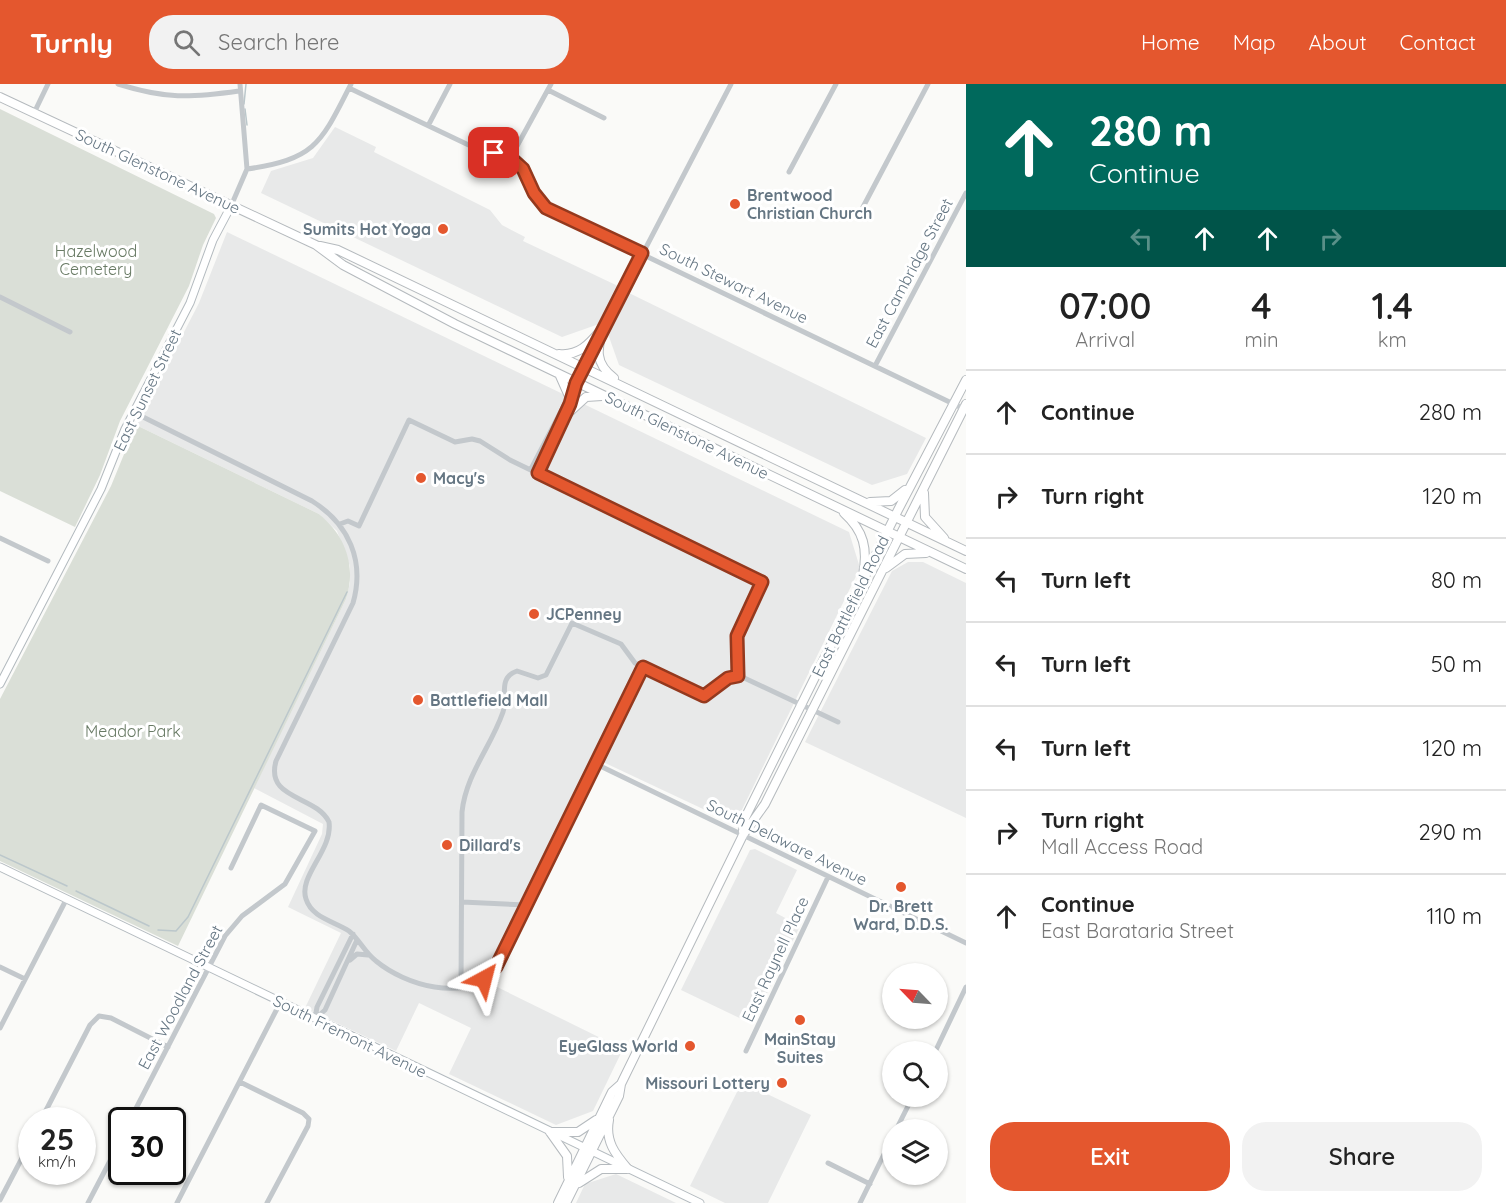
<!DOCTYPE html>
<html lang="en">
<head>
<meta charset="utf-8">
<style>
  :root { --surface:#fff; --page:#f2f2f2; --text:#222; --muted:#767676; --line:#e0e0e0; --accent:#e4572e }
  body { margin:0; font-family:Quicksand,sans-serif; background:var(--page); color:var(--text); height:100vh; display:flex; flex-direction:column; font-size:22px; white-space:nowrap }
  * { box-sizing:border-box; margin:0 }
  p { font-size:20px; color:var(--muted) }
  .icon { flex:none; width:33px; height:33px; fill:none; stroke:currentColor; stroke-width:2; stroke-linecap:round; stroke-linejoin:round }
  .map { position:relative; flex:1; overflow:hidden }
  .details { display:flex; flex-direction:column; background:var(--surface); width:540px }
  .details>* { flex:none }
  .top-card { background:#00695c; color:#fff; overflow:hidden }
  .needle { width:39px; rotate:295deg }
  .controls { position:absolute; left:882px; top:879px; display:grid; gap:12px }
  .controls a { display:grid; place-items:center; width:66px; height:66px; border-radius:50%; background:var(--surface); box-shadow:0 2px 4px #0004; font-size:30px }
  .speed { position:absolute; left:18px; top:1023px; display:flex; gap:12px; font-size:30px; font-weight:700; text-align:center }
  .speed>* { display:grid; place-content:center; width:78px; height:78px; border-radius:50%; background:var(--surface); box-shadow:0 2px 4px #0004; line-height:1 }
  .speed small { font-size:15px; font-weight:400 }
  .speed .limit { border:3px solid #111; border-radius:9px; background:#fff; color:#111 }
  .pin { position:absolute; display:grid; place-items:center; width:51px; height:51px; color:#fff; margin:-26px; border-radius:12px; box-shadow:0 3px 9px #0006 }
  .me { position:absolute; width:66px; margin:-33px; rotate:38deg; stroke-linejoin:round; filter:drop-shadow(0 0 4px #0008) }
  .turn { display:flex; align-items:center; gap:21px; height:126px; padding:0 24px; font-size:27px }
  .turn .icon { width:78px; height:78px; stroke-width:2.5 }
  .turn b { display:block; font-size:42px; line-height:51px }
  .lanes { display:flex; align-items:center; height:57px; padding:0 24px; background:#0003; justify-content:center; gap:30px; direction:ltr }
  .lanes .off { opacity:.35 }
  .eta { display:flex; justify-content:space-evenly; align-items:center; height:102px; text-align:center }
  .eta b { font-size:36px; font-weight:600; line-height:42px }
  .action { display:flex; gap:12px; margin-top:auto; padding:12px 24px }
  .action a { flex:1; height:69px; border-radius:24px; background:var(--accent); color:#fff; font-size:24px; font-weight:600; line-height:69px; text-align:center }
  .action a+a { background:var(--page); color:var(--text) }
  ul { padding:0; list-style:none }
  li { display:flex; align-items:center; gap:18px; height:84px; padding:0 24px; border-top:2px solid var(--line) }
  li div { flex:1 }
  li b { display:block; font-size:22px }
  li em { font-style:normal }
  header { display:flex; align-items:center; gap:36px; box-sizing:border-box; height:84px; padding:0 30px; background:var(--accent); color:#fff }
  header strong { font-size:28px }
  nav { display:flex; gap:33px; margin-inline-start:auto; font-size:21px }
  .search { width:420px; height:54px; background:var(--page); display:flex; align-items:center; gap:15px; box-sizing:border-box; padding:0 21px; border-radius:24px; color:var(--muted); font-size:22px }
  main { display:flex; flex:1; min-height:0 }
  .map>svg:first-child { display:block }
</style>
</head>
<body>
<header>
<strong>Turnly</strong>
<div class="search"><svg class="icon" aria-label="search" viewBox="0 0 24 24"><circle cx="10" cy="10" r="6"/><path d="M15 15l6 6"/></svg>Search here</div>
<nav><a>Home</a><a>Map</a><a>About</a><a>Contact</a></nav>
</header>
<main>
<div class="map">
<svg width="966" height="1119" viewBox="0 0 966 1119">
  <rect width="100%" height="100%" fill="#fafaf8"/>
  <path fill="#e8e9e9" d="M335,43L376,63L374,68L490,126L502,141L525,153L523,157L618,202L599,240L562,253L261,109L271,87L313,74Z
    M227,148L849,448L860,484L735,740L603,678L493,901L623,965L593,1027L556,1041L449,990L471,944L419,919L396,967L305,924L341,849L288,823L322,750L323,740L254,704L346,515L350,499V482L337,447L319,430L136,341L199,219Z
    M629,209L926,354L907,390L872,401L619,281L608,250Z
    M908,478H923L966,499V734L805,658L892,487Z
    M755,765L797,786L776,829L800,842L752,940L681,906L750,766Z
    M742,998L811,1031L768,1119H725L690,1102Z
    M616,1090L676,1119H576L585,1100Z"/>
  <path fill="#dadfd7" d="M0,25L214,130L216,134L203,161L189,202L120,337L100,391L75,443L0,407Z
    M136,341L319,430C345,451 357,482 346,515L178,862L0,777V615L111,402Z"/>
  <g fill="none" stroke-linecap="round" stroke-linejoin="round">
    <path stroke="#bbc7cb" stroke-width="1.5" d="M244,20L246,0
      M245,25L247,41
      M0,771L67,802
      M76,807L149,842
      M158,846L176,847L188,833L347,508"/>
    <g stroke="#b3babf" stroke-width="9">
      <path id="secondary" d="M0,600L101,405L125,345L190,219L213,156L231,122
        M0,783L700,1119"/>
    </g>
    <g stroke="#b5babe" stroke-width="10">
      <path id="primary" d="M0,13L316,161L343,181L455,240L966,485
        M320,162L338,166L966,467
        M604,243C597,264 594,279 614,294
        M559,270C579,272 589,260 601,246
        M560,292L568,310
        M564,333L586,313L602,312
        M924,409L925,433L944,454
        M870,418L891,417L905,406
        M844,429C864,447 868,465 863,491
        M886,484L905,470L926,469
        M743,747L745,734L898,426L966,296
        M609,1036C605,1057 615,1070 628,1085
        M550,1048H578L596,1036
        M550,1048L567,1072L568,1093
        M579,1099L601,1085H628
        M558,1119L612,1008L621,1000L743,751L765,720L966,320
        M566,1119L619,1012L621,1000"/>
    </g>
    <path stroke="#c3c8cc" stroke-width="5" d="M118,0C166,15 189,14 239,7
      M349,4L477,65L511,73L523,85L534,109L546,124L964,325
      M548,6L604,34
      M34,29L48,0
      M429,40L450,0
      M511,73L551,0
      M247,85C316,75 321,59 351,0
      M789,88L836,0
      M231,122L247,85L240,0
      M863,123L928,0
      M0,213L70,248
      M603,246L731,0
      M875,282L966,109
      M133,328L312,417C349,440 365,477 353,519L276,677C265,716 316,711 329,738C333,766 298,792 306,815C312,834 334,837 349,847C359,855 365,869 376,877C405,901 464,919 494,887L643,583
      M531,385L599,254
      M538,389L570,320L576,300
      M340,440L348,437L359,442L409,336L455,358L472,355L480,357L510,376L762,498L737,552L738,592
      M0,454L48,477
      M596,680L966,859
      M462,818L526,821
      M350,876L357,870L368,871
      M0,883L25,895
      M461,902L462,728C466,690 491,663 503,628C508,613 497,594 517,587L538,594L546,591L572,539L621,560L635,579L698,610L708,611L728,594L740,592L838,638
      M315,935L317,923L353,850
      M315,935L325,926L357,856
      M0,944L66,816
      M746,967L828,793
      M935,968L966,903
      M240,998L303,1029L309,1035L308,1042L267,1119
      M41,1036L90,941L99,932L111,934L168,963
      M130,1036L225,852L242,832L285,800L315,747L261,721L231,784
      M896,1046L913,1012
      M828,1079L870,1100
      M0,1116L32,1055
      M88,1119L122,1054
      M177,1119L280,919
      M860,1119L892,1054"/>
    <use href="#secondary" stroke="#fff" stroke-width="7"/>
    <use href="#primary" stroke="#fff" stroke-width="8"/>
  </g>
  <g fill="none" stroke-linecap="round" stroke-linejoin="round">
    <g stroke="#94391e" stroke-width="15">
      <path id="route" d="M484,895L496,883L643,583L704,612L728,594L738,592L737,552L762,498L538,389L570,320L576,299L642,169L546,124L534,109L523,85L511,74L494,69"/>
    </g>
    <use href="#route" stroke="#e4572e" stroke-width="10"/>
  </g>
  <g fill="#e4572e" stroke="#fff" stroke-width="2">
    <circle cx="735" cy="120" r="6"/>
    <circle cx="443" cy="145" r="6"/>
    <circle cx="421" cy="394" r="6"/>
    <circle cx="534" cy="530" r="6"/>
    <circle cx="418" cy="616" r="6"/>
    <circle cx="447" cy="761" r="6"/>
    <circle cx="901" cy="803" r="6"/>
    <circle cx="800" cy="936" r="6"/>
    <circle cx="690" cy="962" r="6"/>
    <circle cx="782" cy="999" r="6"/>
  </g>
  <g text-anchor="middle" dominant-baseline="central" stroke-width="6" stroke-linejoin="round" paint-order="stroke">
    <g font-size="16" fill="#657683" stroke="#fff">
      <text transform="translate(158 87) rotate(25)">South Glenstone Avenue</text>
      <text transform="translate(909 189) rotate(-62)">East Cambridge Street</text>
      <text transform="translate(734 199) rotate(26)">South Stewart Avenue</text>
      <text transform="translate(147 306) rotate(-64)">East Sunset Street</text>
      <text transform="translate(687 351) rotate(26)">South Glenstone Avenue</text>
      <text transform="translate(850 522) rotate(-64)">East Battlefield Road</text>
      <text transform="translate(787 758) rotate(26)">South Delaware Avenue</text>
      <text transform="translate(775 875) rotate(-65)">East Raynell Place</text>
      <text transform="translate(180 913) rotate(-62)">East Woodland Street</text>
      <text transform="translate(350 952) rotate(26)">South Fremont Avenue</text>
    </g>
    <g font-size="16" font-weight="bold" fill="#657683" stroke="#fff" text-anchor="start">
      <text x="747" y="111">Brentwood<tspan x="747" dy="18">Christian Church</tspan></text>
      <text x="431" y="145" text-anchor="end">Sumits Hot Yoga</text>
      <text x="433" y="394">Macy's</text>
      <text x="546" y="530">JCPenney</text>
      <text x="430" y="616">Battlefield Mall</text>
      <text x="459" y="761">Dillard's</text>
      <text x="901" y="822" text-anchor="middle">Dr. Brett<tspan x="901" dy="18">Ward, D.D.S.</tspan></text>
      <text x="800" y="955" text-anchor="middle">MainStay<tspan x="800" dy="18">Suites</tspan></text>
      <text x="678" y="962" text-anchor="end">EyeGlass World</text>
      <text x="770" y="999" text-anchor="end">Missouri Lottery</text>
    </g>
    <g font-size="16" fill="#687a64" stroke="#fff">
      <text x="96" y="167">Hazelwood<tspan x="96" dy="18">Cemetery</tspan></text>
      <text x="133" y="647">Meador Park</text>
    </g>
  </g>
</svg>
<div class="controls">
<a><svg class="needle" viewBox="-14 -14 28 28"><path d="M0-13l5 13h-10z" fill="#e53935"/><path d="M0 13l5-13h-10z" fill="#767676"/></svg></a>
<a><svg class="icon" aria-label="search" viewBox="0 0 24 24"><circle cx="10" cy="10" r="6"/><path d="M15 15l6 6"/></svg></a>
<a><svg class="icon" aria-label="layers" viewBox="0 0 24 24"><path d="M12 4l9 5-9 5-9-5zM3 14l9 5 9-5"/></svg></a>
</div>
<div class="speed"><div>25<small>km/h</small></div><div class="limit">30</div></div>
<div class="pin" style="left:494px;top:69px;background:#d93025"><svg class="icon" aria-label="arrive" viewBox="0 0 24 24"><path d="M6 21V4h12l-3 4 3 4H6"/></svg></div>
<svg class="me" style="left:484px;top:895px" viewBox="-20 -20 40 40"><path d="M0-17L14 15 0 8-14 15z" fill="#e4572e" stroke="#fff" stroke-width="4"/></svg>
</div>
<section class="details">
<div class="top-card">
<div class="turn"><svg class="icon" aria-label="ahead" viewBox="0 0 24 24"><path d="M12 20V5M6 11l6-6 6 6"/></svg><div><b>280 m</b>Continue</div></div>
<div class="lanes"><svg class="icon off" aria-label="left" viewBox="0 0 24 24"><path d="M17 20v-9H6M10 6l-5 5 5 5"/></svg><svg class="icon" aria-label="ahead" viewBox="0 0 24 24"><path d="M12 20V5M6 11l6-6 6 6"/></svg><svg class="icon" aria-label="ahead" viewBox="0 0 24 24"><path d="M12 20V5M6 11l6-6 6 6"/></svg><svg class="icon off" aria-label="right" viewBox="0 0 24 24"><path d="M7 20v-9h11M14 6l5 5-5 5"/></svg></div>
</div>
<div class="eta">
<div><b>07:00</b><p>Arrival</p></div>
<div><b>4</b><p>min</p></div>
<div><b>1.4</b><p>km</p></div>
</div>
<ul>
<li><svg class="icon" aria-label="ahead" viewBox="0 0 24 24"><path d="M12 20V5M6 11l6-6 6 6"/></svg><div><b>Continue</b></div><em>280 m</em></li>
<li><svg class="icon" aria-label="right" viewBox="0 0 24 24"><path d="M7 20v-9h11M14 6l5 5-5 5"/></svg><div><b>Turn right</b></div><em>120 m</em></li>
<li><svg class="icon" aria-label="left" viewBox="0 0 24 24"><path d="M17 20v-9H6M10 6l-5 5 5 5"/></svg><div><b>Turn left</b></div><em>80 m</em></li>
<li><svg class="icon" aria-label="left" viewBox="0 0 24 24"><path d="M17 20v-9H6M10 6l-5 5 5 5"/></svg><div><b>Turn left</b></div><em>50 m</em></li>
<li><svg class="icon" aria-label="left" viewBox="0 0 24 24"><path d="M17 20v-9H6M10 6l-5 5 5 5"/></svg><div><b>Turn left</b></div><em>120 m</em></li>
<li><svg class="icon" aria-label="right" viewBox="0 0 24 24"><path d="M7 20v-9h11M14 6l5 5-5 5"/></svg><div><b>Turn right</b><p>Mall Access Road</p></div><em>290 m</em></li>
<li><svg class="icon" aria-label="ahead" viewBox="0 0 24 24"><path d="M12 20V5M6 11l6-6 6 6"/></svg><div><b>Continue</b><p>East Barataria Street</p></div><em>110 m</em></li>
</ul>
<div class="action"><a>Exit</a><a>Share</a></div>
</section>
</main>
</body>
</html>
